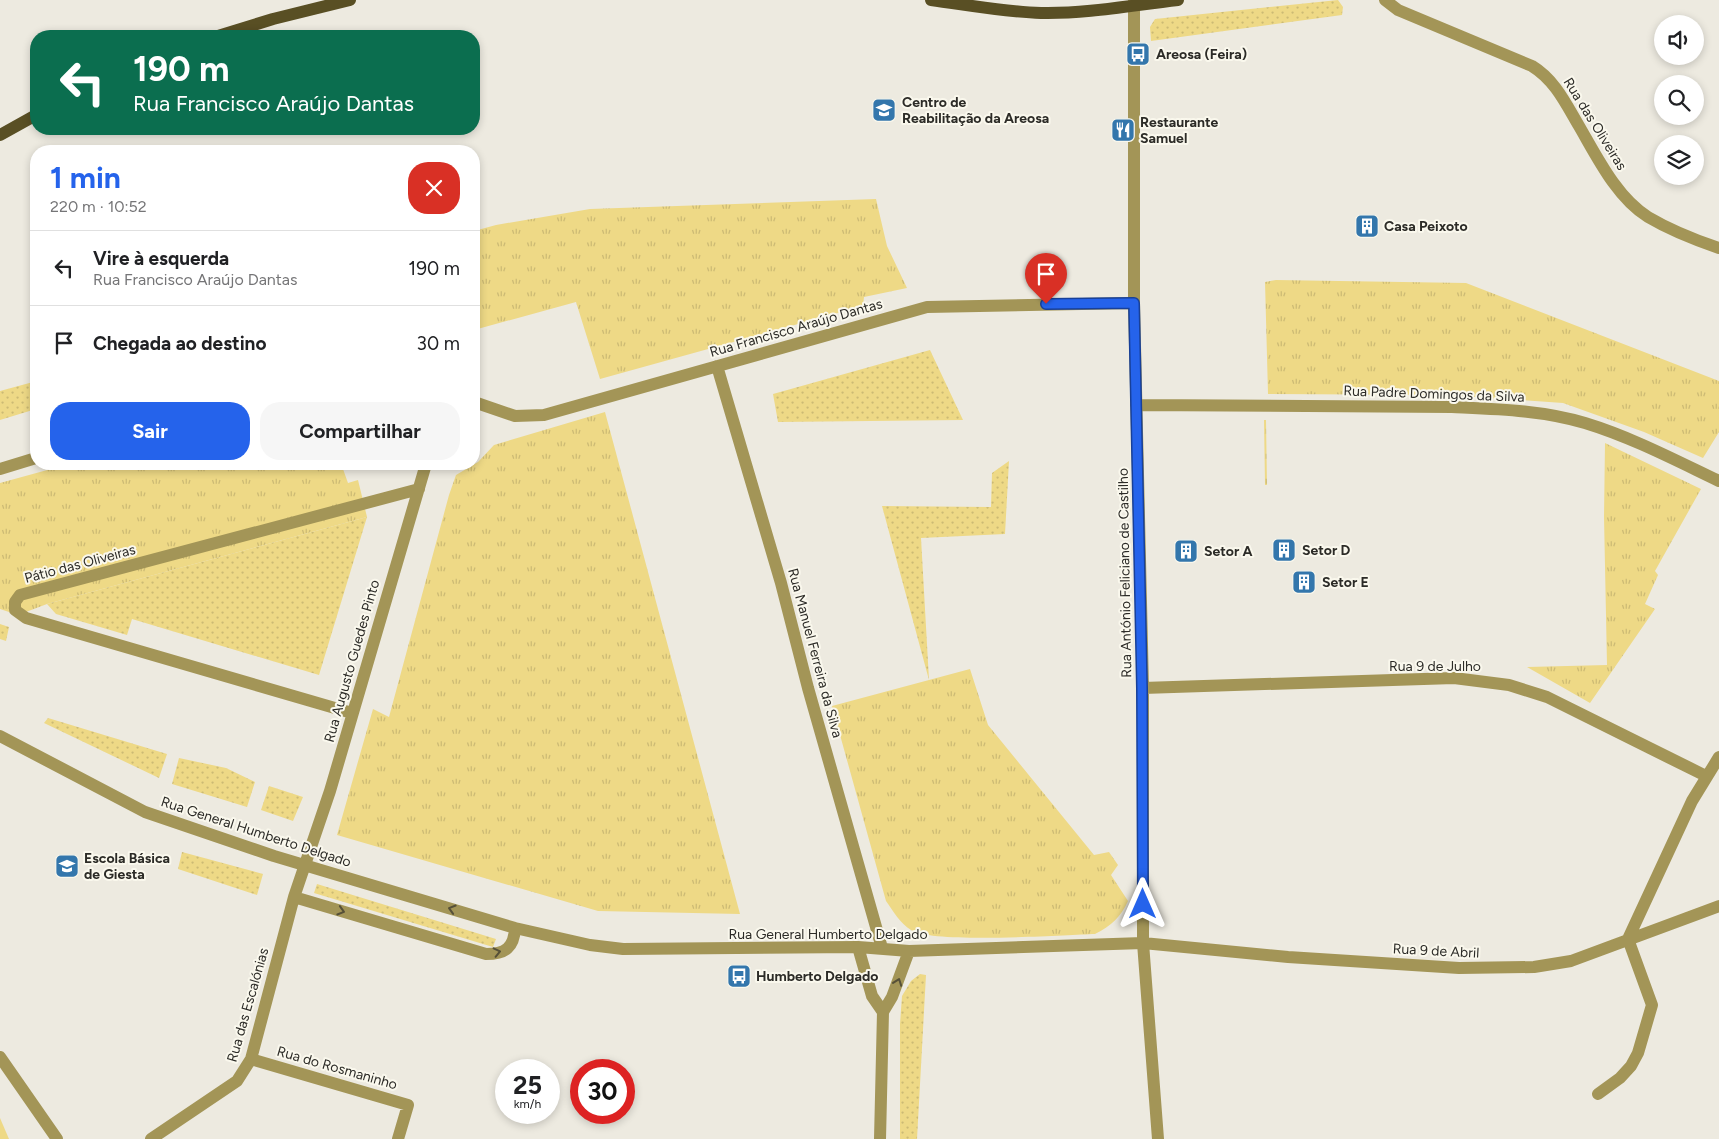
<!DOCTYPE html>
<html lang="pt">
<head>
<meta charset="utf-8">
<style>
  :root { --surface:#fff; --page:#f6f6f6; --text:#202124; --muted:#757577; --line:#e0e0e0; --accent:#2563eb }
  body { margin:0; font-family:Figtree,sans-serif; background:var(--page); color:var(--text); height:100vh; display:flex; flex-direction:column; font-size:19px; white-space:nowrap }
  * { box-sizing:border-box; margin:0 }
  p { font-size:16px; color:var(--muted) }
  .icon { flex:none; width:28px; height:28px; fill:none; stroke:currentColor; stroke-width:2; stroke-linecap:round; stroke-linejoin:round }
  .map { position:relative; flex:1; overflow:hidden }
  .details { position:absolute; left:30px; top:145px; width:450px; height:325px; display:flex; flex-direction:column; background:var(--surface); border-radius:20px; box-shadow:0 2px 8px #0003 }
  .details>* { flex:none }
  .hud { position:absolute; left:30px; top:30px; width:450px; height:105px; border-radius:20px; box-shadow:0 2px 8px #0003; background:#0b6e4f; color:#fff; overflow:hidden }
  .tools { position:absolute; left:1654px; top:15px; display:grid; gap:10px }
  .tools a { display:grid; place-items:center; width:50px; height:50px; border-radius:50%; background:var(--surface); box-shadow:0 2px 8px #0003; font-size:25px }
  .speed { position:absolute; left:495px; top:1059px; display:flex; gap:10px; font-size:25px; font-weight:700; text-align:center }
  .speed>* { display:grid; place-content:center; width:65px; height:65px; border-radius:50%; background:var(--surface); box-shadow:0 2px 8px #0003; line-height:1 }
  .speed small { font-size:12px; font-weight:400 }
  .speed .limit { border:8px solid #d22; background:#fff; color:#111 }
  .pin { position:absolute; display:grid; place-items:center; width:42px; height:42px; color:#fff; margin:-51px -21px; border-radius:50% 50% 50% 0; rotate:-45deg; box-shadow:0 0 5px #0007 }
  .pin .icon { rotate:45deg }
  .me { position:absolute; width:55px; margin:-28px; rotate:0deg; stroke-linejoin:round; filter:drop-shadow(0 0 4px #0008) }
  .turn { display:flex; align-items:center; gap:18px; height:105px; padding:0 20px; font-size:22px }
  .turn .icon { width:65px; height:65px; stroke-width:2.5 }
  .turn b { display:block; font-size:35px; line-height:42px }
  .round { display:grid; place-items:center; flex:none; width:52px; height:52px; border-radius:20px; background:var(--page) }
  .summary { display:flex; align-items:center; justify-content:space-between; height:85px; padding:0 20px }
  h1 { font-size:30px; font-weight:700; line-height:38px; color:var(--accent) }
  .action { display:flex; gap:10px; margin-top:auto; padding:10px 20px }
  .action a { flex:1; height:58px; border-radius:20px; background:var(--accent); color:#fff; font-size:20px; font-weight:700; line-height:58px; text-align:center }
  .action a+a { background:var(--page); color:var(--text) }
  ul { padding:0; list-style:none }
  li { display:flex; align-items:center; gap:15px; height:75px; padding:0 20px; border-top:1px solid var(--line) }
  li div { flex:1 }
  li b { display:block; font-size:19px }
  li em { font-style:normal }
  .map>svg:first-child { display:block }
</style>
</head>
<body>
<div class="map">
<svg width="1719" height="1139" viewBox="0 0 1719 1139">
  <defs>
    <pattern id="grass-tufts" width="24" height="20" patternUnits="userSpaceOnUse" patternTransform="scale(1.25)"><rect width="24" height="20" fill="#eed986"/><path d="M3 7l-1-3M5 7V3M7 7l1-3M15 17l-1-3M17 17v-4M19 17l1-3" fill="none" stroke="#ccba74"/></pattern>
    <pattern id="park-dots" width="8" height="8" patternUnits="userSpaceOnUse" patternTransform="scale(1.25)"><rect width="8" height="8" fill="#eed986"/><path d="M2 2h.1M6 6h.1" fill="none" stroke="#ccba74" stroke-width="1.8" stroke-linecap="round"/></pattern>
  </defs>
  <rect width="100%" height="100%" fill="#edeae0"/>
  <path fill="url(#grass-tufts)" d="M876,199L887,246L907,288L864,297L863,306L600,379L576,302L474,330V231L496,225L590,209Z
    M1276,280L1466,283L1719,381V432L1703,458L1644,432L1563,403L1445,395L1268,394L1265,282Z
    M605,412L740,914L598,911L337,835L373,709L389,717L449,495L456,475L478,462L494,445Z
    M1264,420H1266L1267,485H1265Z
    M1605,443L1701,489L1655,571L1658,575L1645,604L1655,609L1590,703L1527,667L1607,665L1604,517Z
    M69,464H359L343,469L348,483L358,480L367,517L47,604L18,615L0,609V483Z
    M970,669L988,725L1094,855L1109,852L1118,865L1111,875L1128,901C1121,917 1111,926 1095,934C1063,935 932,944 911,930C900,923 893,911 886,901L832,706Z"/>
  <path fill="url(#park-dots)" d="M1338,0L1343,7L1342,15L1151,41L1150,27L1155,19Z
    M930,350L963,420L778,422L773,394Z
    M33,382L36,409L0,420V391Z
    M1009,461L1005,534L921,538L929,680L882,506L991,507L992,473Z
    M367,517L319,675L132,619L127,635L56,614L47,604Z
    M0,624L9,627L6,641L0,639Z
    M48,718L167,754L159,778L44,723Z
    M179,758L226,768L255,782L247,807L172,784Z
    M269,786L303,797L293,821L261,810Z
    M182,852L263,874L257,895L178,869Z
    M317,884L496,939L493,947L314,893Z
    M920,974L926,975L917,1139H900V1024L902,996L911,981Z"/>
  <path fill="#eed986" d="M0,1118L9,1139H0Z"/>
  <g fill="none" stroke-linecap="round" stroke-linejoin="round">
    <path stroke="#a39557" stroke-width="12" d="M1134,0V303L1143,688V943L1158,1139
      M1385,0L1398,10L1532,66C1555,80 1566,104 1579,126C1597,157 1617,198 1648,217C1670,230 1695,240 1719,248
      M717,366L781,583L808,688L882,948
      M474,402L515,416L544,415L927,307L1134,303
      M1136,405L1452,407C1496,409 1542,410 1585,423C1631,437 1675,460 1719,481
      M0,469L36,458
      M1143,688L1454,678L1509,685L1547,697L1706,776
      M352,713L26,618L15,610V602L20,595L419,489
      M0,736L145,812L274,856L515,928L590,945L623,949L858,947L909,951L1143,943L1288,957L1459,968L1534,967L1571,961L1719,906
      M294,897L486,954C506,954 514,947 515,928
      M858,947L872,996L883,1012
      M0,1057L57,1139
      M251,1059L408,1105L398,1139
      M1598,1094L1620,1078L1631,1066L1638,1053L1652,1005L1628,939L1692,801L1719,757
      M151,1139L237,1081L251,1059L294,897L330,791L426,464
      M880,1139L883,1012L892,997L909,951"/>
    <path stroke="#594f24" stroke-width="12" d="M931,0C968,5 1005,12 1041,13C1087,14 1133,5 1178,0
      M218,36L273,19L350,0
      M0,135L36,115"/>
  </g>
  <defs><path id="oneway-chevron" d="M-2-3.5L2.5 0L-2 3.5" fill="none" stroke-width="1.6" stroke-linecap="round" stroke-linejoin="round" transform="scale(1.25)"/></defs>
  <g stroke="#565038">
    <use href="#oneway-chevron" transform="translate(452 909) rotate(-163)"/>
    <use href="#oneway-chevron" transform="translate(341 911) rotate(17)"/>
    <use href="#oneway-chevron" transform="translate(497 952) rotate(-13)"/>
    <use href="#oneway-chevron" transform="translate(898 982) rotate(-70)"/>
  </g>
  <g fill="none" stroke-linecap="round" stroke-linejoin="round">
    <g stroke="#184099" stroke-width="12">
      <path id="route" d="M1046,304L1134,303L1142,688L1143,904"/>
    </g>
    <use href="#route" stroke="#2563eb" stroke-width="9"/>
  </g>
  <defs>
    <g id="bus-square" transform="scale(1.25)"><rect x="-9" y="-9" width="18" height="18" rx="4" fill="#3376ac" stroke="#faf8ed"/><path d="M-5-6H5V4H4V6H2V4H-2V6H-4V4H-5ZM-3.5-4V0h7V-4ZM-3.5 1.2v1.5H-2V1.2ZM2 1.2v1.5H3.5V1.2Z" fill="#fff"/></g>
    <g id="school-square" transform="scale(1.25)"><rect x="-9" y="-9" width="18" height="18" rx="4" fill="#3376ac" stroke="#faf8ed"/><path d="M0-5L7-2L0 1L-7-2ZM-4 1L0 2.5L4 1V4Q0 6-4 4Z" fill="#fff"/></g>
    <g id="restaurant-square" transform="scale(1.25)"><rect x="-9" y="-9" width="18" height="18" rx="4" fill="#3376ac" stroke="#faf8ed"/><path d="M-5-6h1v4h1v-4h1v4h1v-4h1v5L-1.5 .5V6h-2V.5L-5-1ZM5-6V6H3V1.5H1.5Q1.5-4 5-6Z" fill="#fff"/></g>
    <g id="building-square" transform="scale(1.25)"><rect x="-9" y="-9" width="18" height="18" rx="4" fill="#3376ac" stroke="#faf8ed"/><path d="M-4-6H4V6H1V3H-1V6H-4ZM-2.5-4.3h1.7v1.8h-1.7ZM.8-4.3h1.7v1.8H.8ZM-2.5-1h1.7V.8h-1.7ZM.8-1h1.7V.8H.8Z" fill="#fff"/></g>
  </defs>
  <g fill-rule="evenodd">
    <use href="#bus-square" x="1138" y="54"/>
    <use href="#school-square" x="884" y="110"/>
    <use href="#restaurant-square" x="1123" y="130"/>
    <use href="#building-square" x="1367" y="226"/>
    <use href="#building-square" x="1284" y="550"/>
    <use href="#building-square" x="1186" y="551"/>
    <use href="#building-square" x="1304" y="582"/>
    <use href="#school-square" x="67" y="866"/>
    <use href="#bus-square" x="739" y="976"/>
  </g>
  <g text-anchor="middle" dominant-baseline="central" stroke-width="4" stroke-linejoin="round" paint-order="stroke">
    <g font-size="14" font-weight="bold" fill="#2c2b27" stroke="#faf8ed" text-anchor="start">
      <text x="1156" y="54">Areosa (Feira)</text>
      <text x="902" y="102">Centro de<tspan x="902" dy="16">Reabilitação da Areosa</tspan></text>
      <text x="1140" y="122">Restaurante<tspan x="1140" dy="16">Samuel</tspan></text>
      <text x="1384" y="226">Casa Peixoto</text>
      <text x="1302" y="550">Setor D</text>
      <text x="1204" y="551">Setor A</text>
      <text x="1322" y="582">Setor E</text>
      <text x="84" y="858">Escola Básica<tspan x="84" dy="16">de Giesta</tspan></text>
      <text x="756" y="976">Humberto Delgado</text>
    </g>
    <g font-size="14" fill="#2c2b27" stroke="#faf8ed">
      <text transform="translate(1595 124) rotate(58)">Rua das Oliveiras</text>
      <text transform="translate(796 328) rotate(-16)">Rua Francisco Araújo Dantas</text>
      <text transform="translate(1434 394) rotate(2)">Rua Padre Domingos da Silva</text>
      <text transform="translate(80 564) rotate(-15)">Pátio das Oliveiras</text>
      <text transform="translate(1125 573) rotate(-91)">Rua António Feliciano de Castilho</text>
      <text transform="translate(815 653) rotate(75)">Rua Manuel Ferreira da Silva</text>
      <text transform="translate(352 661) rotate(-74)">Rua Augusto Guedes Pinto</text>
      <text x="1435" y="666">Rua 9 de Julho</text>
      <text transform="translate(256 832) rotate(18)">Rua General Humberto Delgado</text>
      <text x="828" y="934">Rua General Humberto Delgado</text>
      <text transform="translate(1436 951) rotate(3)">Rua 9 de Abril</text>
      <text transform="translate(248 1005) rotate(-74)">Rua das Escalónias</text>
      <text transform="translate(337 1068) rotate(16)">Rua do Rosmaninho</text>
    </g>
  </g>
</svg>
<div class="tools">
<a><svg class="icon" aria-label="sound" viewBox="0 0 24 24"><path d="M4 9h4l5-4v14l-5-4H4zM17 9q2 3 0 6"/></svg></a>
<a><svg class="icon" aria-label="search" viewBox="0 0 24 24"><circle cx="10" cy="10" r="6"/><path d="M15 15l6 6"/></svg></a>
<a><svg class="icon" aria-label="layers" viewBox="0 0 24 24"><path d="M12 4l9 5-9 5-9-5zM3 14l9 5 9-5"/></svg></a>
</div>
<div class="speed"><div>25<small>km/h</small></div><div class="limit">30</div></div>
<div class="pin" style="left:1046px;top:304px;background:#d93025"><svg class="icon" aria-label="arrive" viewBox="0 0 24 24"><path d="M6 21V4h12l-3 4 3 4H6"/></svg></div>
<svg class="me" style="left:1143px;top:904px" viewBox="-20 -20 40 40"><path d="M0-17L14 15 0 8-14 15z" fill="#2563eb" stroke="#fff" stroke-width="4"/></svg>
<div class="hud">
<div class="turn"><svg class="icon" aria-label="left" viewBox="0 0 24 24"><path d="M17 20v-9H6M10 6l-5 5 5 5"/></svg><div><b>190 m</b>Rua Francisco Araújo Dantas</div></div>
</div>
<section class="details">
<div class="summary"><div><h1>1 min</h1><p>220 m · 10:52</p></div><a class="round" style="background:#d93025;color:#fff"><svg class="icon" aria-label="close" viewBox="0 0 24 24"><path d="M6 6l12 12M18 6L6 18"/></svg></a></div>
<ul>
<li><svg class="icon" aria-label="left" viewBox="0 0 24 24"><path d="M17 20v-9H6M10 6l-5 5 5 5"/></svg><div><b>Vire à esquerda</b><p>Rua Francisco Araújo Dantas</p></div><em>190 m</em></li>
<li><svg class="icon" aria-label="arrive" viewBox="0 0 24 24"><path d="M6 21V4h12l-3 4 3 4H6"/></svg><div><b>Chegada ao destino</b></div><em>30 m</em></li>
</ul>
<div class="action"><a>Sair</a><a>Compartilhar</a></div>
</section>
</div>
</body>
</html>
